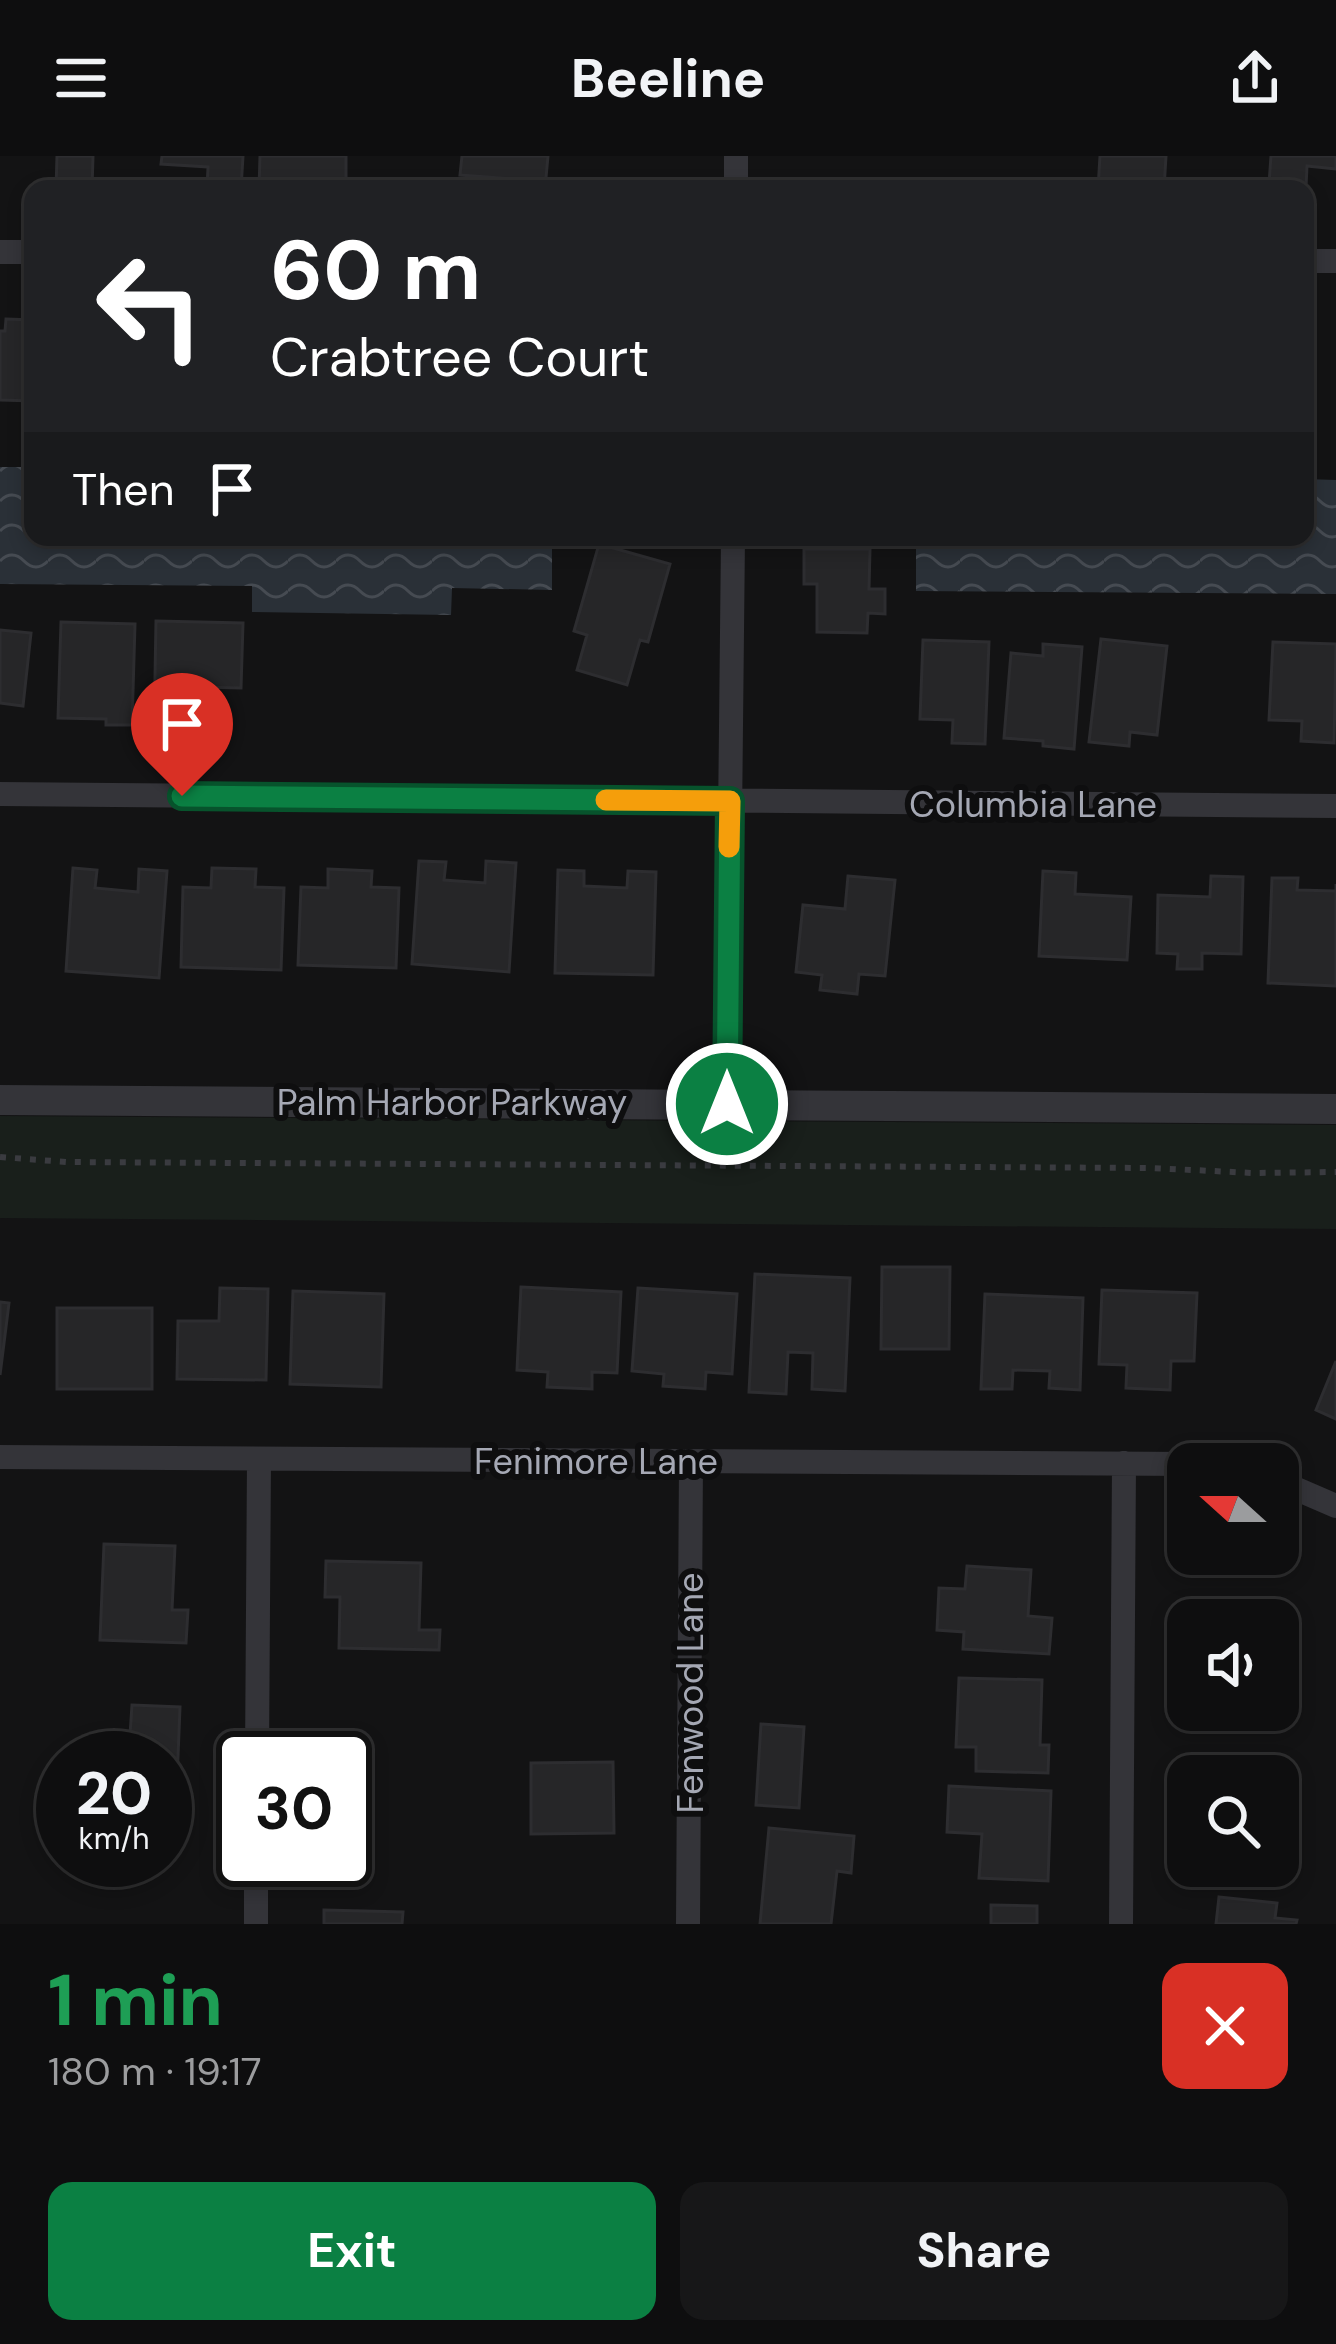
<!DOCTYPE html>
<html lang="en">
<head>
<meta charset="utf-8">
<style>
  :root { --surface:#0e0e0f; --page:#171718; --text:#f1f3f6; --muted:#9b9c9e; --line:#2e2e2f; --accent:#0b8043 }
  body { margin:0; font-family:"DM Sans",sans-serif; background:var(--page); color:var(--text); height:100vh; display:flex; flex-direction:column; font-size:45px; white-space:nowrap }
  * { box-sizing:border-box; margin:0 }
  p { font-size:39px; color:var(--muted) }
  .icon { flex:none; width:66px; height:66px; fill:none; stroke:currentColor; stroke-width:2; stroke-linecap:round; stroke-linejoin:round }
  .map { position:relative; height:1768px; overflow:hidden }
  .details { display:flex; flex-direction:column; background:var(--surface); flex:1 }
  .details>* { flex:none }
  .hud { position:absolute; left:24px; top:24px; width:1290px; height:366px; border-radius:24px; box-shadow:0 6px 18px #0003,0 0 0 3px var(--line); background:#202124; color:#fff; overflow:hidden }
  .needle { width:78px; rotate:291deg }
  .fabs { position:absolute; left:1167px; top:1287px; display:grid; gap:24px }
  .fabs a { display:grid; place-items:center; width:132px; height:132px; border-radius:24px; background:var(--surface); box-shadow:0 6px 18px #0003,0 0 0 3px var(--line); font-size:60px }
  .speed { position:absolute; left:36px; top:1575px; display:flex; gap:24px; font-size:60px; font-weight:700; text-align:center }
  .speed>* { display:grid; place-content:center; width:156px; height:156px; border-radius:50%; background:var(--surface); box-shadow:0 6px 18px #0003,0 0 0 3px var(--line); line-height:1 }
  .speed small { font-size:30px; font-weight:400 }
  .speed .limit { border:6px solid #111; border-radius:18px; background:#fff; color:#111 }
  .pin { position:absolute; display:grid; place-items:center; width:102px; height:102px; color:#fff; margin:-123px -51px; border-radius:50% 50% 50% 0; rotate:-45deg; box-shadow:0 0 12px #0007 }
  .pin .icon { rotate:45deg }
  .me { position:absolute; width:132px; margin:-66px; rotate:0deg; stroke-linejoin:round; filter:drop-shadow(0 0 9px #0008) }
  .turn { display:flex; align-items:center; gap:42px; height:252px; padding:0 48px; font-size:54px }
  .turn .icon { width:156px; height:156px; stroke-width:2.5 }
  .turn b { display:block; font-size:84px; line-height:102px }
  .then { display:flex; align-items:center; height:114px; padding:0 48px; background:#0003; gap:24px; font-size:45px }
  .round { display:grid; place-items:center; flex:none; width:126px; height:126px; border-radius:24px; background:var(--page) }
  .head { display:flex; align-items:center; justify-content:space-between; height:204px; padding:0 48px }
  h1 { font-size:72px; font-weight:700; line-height:90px; color:#1e9e55 }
  .button { display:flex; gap:24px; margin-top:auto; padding:24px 48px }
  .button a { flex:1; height:138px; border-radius:24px; background:var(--accent); color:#fff; font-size:48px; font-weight:700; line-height:138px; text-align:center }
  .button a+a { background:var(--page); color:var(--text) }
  header { display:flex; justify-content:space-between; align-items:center; height:156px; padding:0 48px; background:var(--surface); font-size:54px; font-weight:700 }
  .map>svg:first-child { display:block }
</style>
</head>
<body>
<header><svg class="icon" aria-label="menu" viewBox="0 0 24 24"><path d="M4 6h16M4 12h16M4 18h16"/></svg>Beeline<svg class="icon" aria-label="share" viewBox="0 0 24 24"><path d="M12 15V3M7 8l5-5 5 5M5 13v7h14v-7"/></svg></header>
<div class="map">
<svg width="1336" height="1768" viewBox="0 0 1336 1768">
  <defs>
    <pattern id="water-waves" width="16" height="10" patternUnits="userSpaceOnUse" patternTransform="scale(3)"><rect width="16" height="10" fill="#2a3037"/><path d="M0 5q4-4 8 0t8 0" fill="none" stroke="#464b52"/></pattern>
  </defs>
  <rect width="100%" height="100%" fill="#131314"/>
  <path fill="#191f1b" d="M0,960L1336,969V1073L0,1062Z"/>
  <path fill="url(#water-waves)" d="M0,311H33V381H552V434L452,432L451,459L252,456V430L0,428Z
    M1305,323L1336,324V438L916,435V381H1305Z"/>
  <path fill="#262628" stroke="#2d2d30" stroke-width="3" d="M57,0H93L92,33H56Z
    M162,0H243L241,33H207L208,11L161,8Z
    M260,0H346V24L300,23V33H259Z
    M462,0H548L545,32L512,29L513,23L460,19Z
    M1100,0H1166L1164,33H1098Z
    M1271,0H1336V13L1307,10L1306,31L1269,28Z
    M6,163L33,164V245L0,244V175H5Z
    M599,388L670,408L648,486L640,484L627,529L577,514L587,479L574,475Z
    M804,393H870L869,433H885V458L868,457L867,477L817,476V428H804Z
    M156,465L243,467L241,532L195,531L193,577H154Z
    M61,466L135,468L132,569H106V563L58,562Z
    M0,474L31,477L23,550L0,547Z
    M1101,483L1167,490L1157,579L1130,576L1129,590L1089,586Z
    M923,484L989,486L985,588L952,587L953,564L920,563Z
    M1273,486L1336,488L1334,587L1301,585L1302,565L1269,564Z
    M1043,488L1082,491L1074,593L1043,590V585L1004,582L1011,497L1043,500Z
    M419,705L446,706L444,724L485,727L486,705L516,707L509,816L412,808Z
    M73,712L97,714L95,732L138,736L139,713L167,715L159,822L66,815Z
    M212,712L256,713L255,731L284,732L281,814L181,811L183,731L211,732Z
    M328,713L372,715L371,731L399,732L396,812L298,809L301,731L328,732Z
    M558,714L584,715V730L627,732L628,715L656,716L653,819L555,817Z
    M1043,715L1076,717L1075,738L1131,741L1127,804L1039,800Z
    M848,720L895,724L885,820L859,818L857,838L820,834L822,819L796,816L803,749L845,753Z
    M1211,720L1243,721L1241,798L1202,797V813H1177L1178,798L1157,797L1158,739L1210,741Z
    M1272,722H1298L1297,734L1336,735V728V830L1268,827Z
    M882,1111H950L949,1193H881Z
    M755,1118L850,1122L845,1235L812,1233L813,1197L788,1196L786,1238L749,1236Z
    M521,1131L621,1136L617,1217L592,1216V1233L547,1231L548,1216L517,1214Z
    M220,1132L268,1133L266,1224L177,1223L178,1165H219Z
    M638,1132L737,1138L732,1218L706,1216L705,1233L663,1230L664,1218L632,1215Z
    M1102,1134L1197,1137L1194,1205H1171L1170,1234L1126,1232L1127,1209L1099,1208Z
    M293,1135L384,1138L381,1231L290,1228Z
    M985,1138L1083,1142L1080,1234L1049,1232L1050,1215L1013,1214L1012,1233H981Z
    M0,1146L9,1147L0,1219Z
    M57,1152H152V1233H57Z
    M1336,1205V1263L1316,1254Z
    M104,1388L175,1390L172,1454H188L186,1487L100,1484Z
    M326,1405L421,1407L419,1474H440L439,1494L339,1492L340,1441H325Z
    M967,1410L1031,1414L1028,1460L1052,1462L1049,1498L963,1493L964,1476L937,1474L939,1432L965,1433Z
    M959,1522L1042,1524L1040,1589H1049L1048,1617L976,1615V1591H956Z
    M132,1549L180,1551L176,1650H165V1602H114L115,1579H130Z
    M761,1568L804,1571L799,1652L756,1649Z
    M613,1606L614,1677L531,1678V1607Z
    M1193,1614L1276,1618V1620H1192Z
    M949,1630L1051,1635L1048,1725L979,1722L982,1678L947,1676Z
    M769,1672L854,1680L851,1717L837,1715L831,1768H760Z
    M1219,1741L1277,1747L1275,1762L1297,1764L1296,1768H1216Z
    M991,1749L1037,1750V1768H991Z
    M324,1754L403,1756L402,1768H324Z"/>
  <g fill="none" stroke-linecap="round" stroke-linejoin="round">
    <path stroke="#3a3b40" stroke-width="6" stroke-dasharray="6 9" stroke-linecap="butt" d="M0,1001L66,1006L1152,1012L1253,1017L1336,1016"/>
    <path stroke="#343439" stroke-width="24" d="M736,33V0
      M0,96H33
      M1305,105H1336
      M0,638L1336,650
      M727,948L733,381
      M0,1301L1192,1308
      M1278,1325L1336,1350
      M257,1602L259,1303
      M256,1768V1704
      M688,1768L691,1306
      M1121,1768L1124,1307"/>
    <path stroke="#343439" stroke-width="30" d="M0,944L1336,953"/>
  </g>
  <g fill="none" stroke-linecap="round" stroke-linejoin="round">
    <g stroke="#07532c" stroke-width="30">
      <path id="route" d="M182,640L730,645L727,948"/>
    </g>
    <use href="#route" stroke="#0b8043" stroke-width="21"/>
    <path stroke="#f59e0b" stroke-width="21" d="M606,644L730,645L729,691"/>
  </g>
  <g text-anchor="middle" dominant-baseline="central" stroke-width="12" stroke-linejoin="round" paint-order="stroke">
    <g font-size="36" fill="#a5a8b4" stroke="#0e0e0f">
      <text x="1033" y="648">Columbia Lane</text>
      <text x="452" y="946">Palm Harbor Parkway</text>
      <text x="596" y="1305">Fenimore Lane</text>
      <text transform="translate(690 1537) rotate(-90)">Fenwood Lane</text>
    </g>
  </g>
</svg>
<div class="fabs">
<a><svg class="needle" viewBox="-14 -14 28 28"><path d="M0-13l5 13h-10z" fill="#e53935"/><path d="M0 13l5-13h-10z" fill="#9b9c9e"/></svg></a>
<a><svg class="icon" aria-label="sound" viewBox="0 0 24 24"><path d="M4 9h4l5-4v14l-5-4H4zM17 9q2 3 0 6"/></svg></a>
<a><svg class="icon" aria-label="search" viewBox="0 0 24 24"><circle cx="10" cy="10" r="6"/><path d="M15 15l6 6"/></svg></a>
</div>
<div class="speed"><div>20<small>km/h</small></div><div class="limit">30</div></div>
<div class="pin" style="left:182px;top:640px;background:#d93025"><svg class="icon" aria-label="arrive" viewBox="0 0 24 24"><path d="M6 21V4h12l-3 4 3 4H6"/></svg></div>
<svg class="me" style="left:727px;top:948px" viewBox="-20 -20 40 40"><circle r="17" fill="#0b8043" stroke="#fff" stroke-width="3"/><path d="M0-11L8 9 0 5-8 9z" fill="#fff"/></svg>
<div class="hud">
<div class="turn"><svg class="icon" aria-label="left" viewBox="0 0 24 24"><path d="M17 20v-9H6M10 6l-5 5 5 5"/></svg><div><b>60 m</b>Crabtree Court</div></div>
<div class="then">Then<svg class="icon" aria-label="arrive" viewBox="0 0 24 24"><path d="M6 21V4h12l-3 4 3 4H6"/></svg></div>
</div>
</div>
<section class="details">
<div class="head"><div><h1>1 min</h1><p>180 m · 19:17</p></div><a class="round" style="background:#d93025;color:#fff"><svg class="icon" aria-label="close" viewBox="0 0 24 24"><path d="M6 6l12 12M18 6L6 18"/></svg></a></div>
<div class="button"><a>Exit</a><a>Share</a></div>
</section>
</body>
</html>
